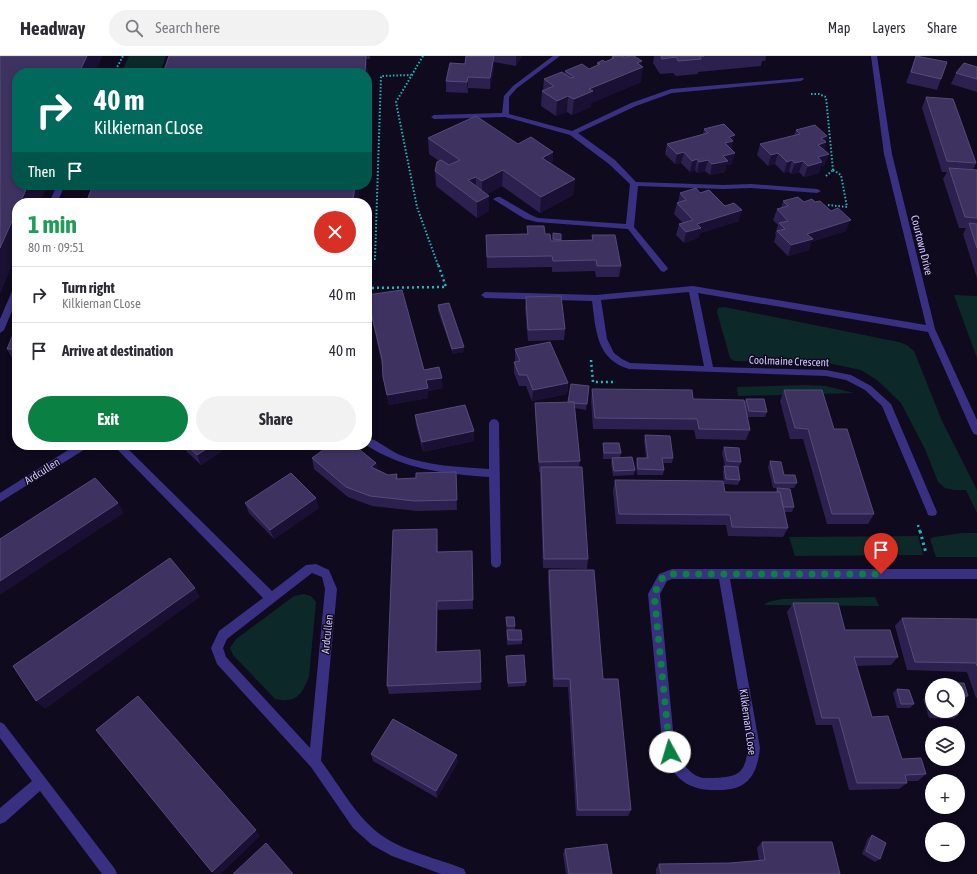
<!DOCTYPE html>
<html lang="en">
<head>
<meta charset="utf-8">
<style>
  :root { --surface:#fff; --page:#f2f2f3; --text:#2b2b33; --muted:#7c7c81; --line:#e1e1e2; --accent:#0b8043 }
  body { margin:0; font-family:"Asap Condensed",sans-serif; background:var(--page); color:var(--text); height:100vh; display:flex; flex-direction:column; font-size:15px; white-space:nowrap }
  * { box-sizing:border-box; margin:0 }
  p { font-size:13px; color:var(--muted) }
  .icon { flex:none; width:22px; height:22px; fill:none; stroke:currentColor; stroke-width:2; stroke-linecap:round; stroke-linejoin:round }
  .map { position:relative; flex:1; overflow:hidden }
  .sheet { position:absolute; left:12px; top:142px; width:360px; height:252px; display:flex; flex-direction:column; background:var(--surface); border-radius:16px; box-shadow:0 2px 6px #0003 }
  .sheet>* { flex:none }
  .top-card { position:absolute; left:12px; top:12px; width:360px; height:122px; border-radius:16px; box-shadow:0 2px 6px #0003; background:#00695c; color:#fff; overflow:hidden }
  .fabs { position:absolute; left:925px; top:622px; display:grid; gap:8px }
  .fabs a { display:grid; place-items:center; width:40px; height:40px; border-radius:50%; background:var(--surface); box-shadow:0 2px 6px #0003; font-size:20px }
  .pin { position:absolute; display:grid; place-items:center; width:34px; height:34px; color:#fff; margin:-41px -17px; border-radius:50% 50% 50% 0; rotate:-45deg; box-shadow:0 0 4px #0007 }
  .pin .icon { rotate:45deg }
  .me { position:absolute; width:44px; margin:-22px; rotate:354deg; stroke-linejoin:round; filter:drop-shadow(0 0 3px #0008) }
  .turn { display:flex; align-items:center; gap:14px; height:84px; padding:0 16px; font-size:18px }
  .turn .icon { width:52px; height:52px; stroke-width:2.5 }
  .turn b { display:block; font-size:28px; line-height:34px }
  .then { display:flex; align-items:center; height:38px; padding:0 16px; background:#0003; gap:8px; font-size:15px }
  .round { display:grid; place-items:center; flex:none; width:42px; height:42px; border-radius:21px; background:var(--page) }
  .headline { display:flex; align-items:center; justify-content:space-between; height:68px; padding:0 16px }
  h1 { font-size:24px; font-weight:700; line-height:30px; color:#1e9e55 }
  .cta { display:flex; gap:8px; margin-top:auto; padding:8px 16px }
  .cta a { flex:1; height:46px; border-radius:24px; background:var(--accent); color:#fff; font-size:16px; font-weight:700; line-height:46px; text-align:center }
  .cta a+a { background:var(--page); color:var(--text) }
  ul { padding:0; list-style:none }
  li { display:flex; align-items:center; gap:12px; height:56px; padding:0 16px; border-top:1px solid var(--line) }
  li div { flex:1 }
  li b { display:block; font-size:15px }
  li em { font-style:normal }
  header { display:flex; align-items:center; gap:24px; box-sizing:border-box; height:56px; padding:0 20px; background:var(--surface); border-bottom:1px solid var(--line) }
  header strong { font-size:19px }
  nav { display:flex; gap:22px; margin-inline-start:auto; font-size:14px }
  .search { width:280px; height:36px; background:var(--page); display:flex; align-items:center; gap:10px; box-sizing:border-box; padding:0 14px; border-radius:22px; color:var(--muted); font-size:15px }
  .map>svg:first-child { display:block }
</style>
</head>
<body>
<header>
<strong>Headway</strong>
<div class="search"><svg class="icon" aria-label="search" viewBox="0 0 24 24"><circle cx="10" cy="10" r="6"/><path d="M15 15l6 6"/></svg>Search here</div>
<nav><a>Map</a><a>Layers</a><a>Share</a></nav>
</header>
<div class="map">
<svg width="977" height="818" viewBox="0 0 977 818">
  <rect width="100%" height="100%" fill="#0f0a1e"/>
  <path fill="#0d2829" d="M129,0H166L160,17H121Z
    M954,239L977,240V302Z
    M724,251L899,286L907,289L914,295L942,365L977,434V457L966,434H954L945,432L938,426L925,393L901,347L877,324L861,314L827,307L734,305L730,302L717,256L718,252Z
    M807,329L826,330L854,337L738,340L737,331Z
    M962,477H977V501H936L930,483L934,481Z
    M918,480L923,499L795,500L789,481Z
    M304,538L311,540L316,546L309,621C301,640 296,647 275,643L233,599L230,592L236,583L294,540Z
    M875,541L879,550L764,549L768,546L782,543Z"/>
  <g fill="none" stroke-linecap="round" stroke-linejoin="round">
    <path stroke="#22b8b9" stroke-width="2" stroke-dasharray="1.5 2" stroke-linecap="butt" d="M423,0L396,46L417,151L438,209
      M114,17L123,0
      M811,38H819L826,41L833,114
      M826,120L833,114
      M828,149L847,151L841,119L833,114
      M367,203H375L381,20L411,19"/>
    <path stroke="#22b8b9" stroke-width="2.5" stroke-dasharray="2 3" stroke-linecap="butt" d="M367,232L446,231L438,208
      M591,304L593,326H616
      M918,469L920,476"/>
    <path stroke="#22b8b9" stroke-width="3" stroke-dasharray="2.5 3.5" stroke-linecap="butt" d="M920,475L926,497"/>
    <path fill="#393082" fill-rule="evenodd" d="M553,0H560L517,32L509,41V58L572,75L631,47L671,33L803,22L804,23L801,25L672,37L636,50L578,77L615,104L636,126L723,129L751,128L817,133L821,135L817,137L751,132L723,133L638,130L634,171L667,211L668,213L664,216L661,215L628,173L537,166L525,163L493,143L497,141H500L531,159L538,162L626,168L630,128L609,108L570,79L505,61L434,63L431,61L434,59L502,57L504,40L513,30Z
      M871,0H877L892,98L935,273L977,364V379L974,378L972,375L928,276L698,237L713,311L826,314L851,319L871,330L891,348L937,456L936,459L932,460L928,459L927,456L882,350L865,334L846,324L826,320L629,313C596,303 596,274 592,245L485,242L481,239L485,236L596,239L693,230L926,269L884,98ZM689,236L704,310L630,307L622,303L614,297L607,283L601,244Z
      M57,129H65L57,147H49Z
      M17,230V243L4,274L0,277V263L13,233Z
      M494,363L497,364L499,367L501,507L500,510L496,512L492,510L491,507L489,421C445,418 403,413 366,389H367V381C379,385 389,394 400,399C428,410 459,411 489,413V367L491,364Z
      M76,389H89L87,392L0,446V437Z
      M113,389H124L272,535L306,509L316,508L329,514L337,533L321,705C340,730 356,761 381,779C405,796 437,802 464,813L466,818H441L392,800L372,789L353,772L311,711L217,608L211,592L219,575L263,542ZM312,517L322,521L325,533L310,692L226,601L223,592L227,583Z
      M672,513H977V523H730L760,692C757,719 748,734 719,734C688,735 675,724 663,696L648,538L659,518ZM672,523H719L748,692C745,718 738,721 713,722C707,722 701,723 695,719C686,713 680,704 675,695L660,538L667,525Z
      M0,666L4,668L115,813L117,818H102L40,735L5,766L0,768V752L32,725L0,682Z"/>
  </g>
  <path fill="#2c214e" d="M0,0H102L95,17H17V129H47L40,145L87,143L93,129H359L358,147H17Z
    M169,0H370V3H366L368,19L367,35V17Z
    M466,0H522L516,10L494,6V11L490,33L468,32V37L446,36V25L465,8Z
    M654,0H766L765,5H762L761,10L698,16V18L676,20L673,17L660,18L653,7Z
    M916,0L941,23L937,34L906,27Z
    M612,1L641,10V26L591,47V51L572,59L567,56L556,60L541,50L542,35L543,34L544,23L565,18V15L589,13L597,10V7L605,6L611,3Z
    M977,11V36L951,28L956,17Z
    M926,41L976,107L973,114L977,116V222L963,178L966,172H959L943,123L947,116H942L922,52Z
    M704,73L732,90L731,94L732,108L726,109L725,116L710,119L705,115L697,117L695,114L690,116L681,107L675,108L665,98L667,88L703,78Z
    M796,74L827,80L824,94L825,109L821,110L819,117L804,121L799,116L791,118L789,115L784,117L775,108L768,110L757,99L760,88L794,79Z
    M428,82L518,88L553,96L552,109L575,123L573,139L540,157L502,130L487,138L489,155L477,162L436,130L435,115L439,105L429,98Z
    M680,137H700L739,165L700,177L698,182L684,187L676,179L679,168L683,167L674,158L677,147L678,146Z
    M783,145L804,146L846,175L811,186L809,194L788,200L774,186L776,179L775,178L778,169L773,164L777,153L781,152Z
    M527,170L545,178L551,185H552L553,177L561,178V185L592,184V179L621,210L619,221H596L595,215L552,216V211L487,212L486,179L527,178Z
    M367,239L424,314L443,332L428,335V342L389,349L385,331L382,309L369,250Z
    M526,241L565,273L564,284L528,285L525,252Z
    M438,249L464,291V296L453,298L438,255Z
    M17,269V309H16L7,293Z
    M515,293L568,327L567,338L532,345L526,330H519L514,317V306H516L515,304Z
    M589,330L586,354L575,352L580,405L579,411L588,503L587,513L543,512L540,421V416H539L535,357V347L568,346Z
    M592,333L693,343L744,347L746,343L767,356L765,361H747L750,374L746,384L696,383L694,374L593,373L591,344Z
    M784,334L874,458L868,468H827L803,383H790L780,345Z
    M415,359L474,375V385L423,396L416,369Z
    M645,379L673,402L672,407H663L664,414L663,419H637L636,407L637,402H646L644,385Z
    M603,387L621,397L620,402L635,414L634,419L613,420L611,407L612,403H603Z
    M180,389H231L201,409Z
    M724,391L741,406L739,411H730L740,424L738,429L724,428L723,416L725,410L722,397Z
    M312,402L376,407L377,413L388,419L397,418L398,423L416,422L456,416L457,454L417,455L372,450L348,441L314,413Z
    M770,405L784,419L797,427L794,432H773L768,411Z
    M615,424L725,436H776L777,432L794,451L792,456H784L788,472L783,481L728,480L726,469L616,468L613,434Z
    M245,447L319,452L274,483L249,457Z
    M438,483V496L472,495L473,553L438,554L437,596L480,594L481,634L389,638L387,630Z
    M549,514L603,623L631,754L628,760H576L568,631H553L548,523Z
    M793,547L898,601L891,609L857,610L872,661L902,703L926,718L918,725H906L907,727L899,733L849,734L832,669H816L787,556Z
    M506,561L515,570V574L522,584V588L507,589Z
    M902,562L977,563V642H976L967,616L907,614L895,570Z
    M506,600L526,626L525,630L508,631Z
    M948,627H964L968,640L964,644H958V629H946Z
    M897,633L914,648L910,652H897L893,637Z
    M928,639L958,659L954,663L929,662L923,643Z
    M371,698L458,706L437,742L373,705Z
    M872,779L880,803L875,806L862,798L868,782Z
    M762,786L840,818H656V813L659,808L730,807L759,805L757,792Z
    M565,793L612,818H566L563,798Z"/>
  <path fill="#191033" d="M87,0H102L95,17H79Z
    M366,0L368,19L367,35V17H365Z
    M494,0V11L490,33V22Z
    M516,0H522L516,10Z
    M642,5L641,12L643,11L641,26L591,47V51L572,59L574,43L589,33L637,7Z
    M468,21V37L467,26Z
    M568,40L567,56L556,60L557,45Z
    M735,79L732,90L730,96L725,87L729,81Z
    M827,80L825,87L826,86L822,97L814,99L821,82Z
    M553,96L552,112L542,102Z
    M684,96L681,107L675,108L677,98Z
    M735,97L732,108L726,109L725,116L710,119L712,108L723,100Z
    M778,97L775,108L768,110L771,99Z
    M829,98L825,109L821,110L819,117L804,121L808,110L818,101Z
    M697,103L695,114L690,116L692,105Z
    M708,104L705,115L697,117L699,106Z
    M792,104L789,115L784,117L787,106Z
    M803,105L799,116L791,118L795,107Z
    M503,114L502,130L482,141V125Z
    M476,121V137L469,140L468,124Z
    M575,123L573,139L540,157L541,141Z
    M28,129H47L39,147H20Z
    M355,129H359L358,147H354Z
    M489,140V155L477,162V146Z
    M17,154V198L0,238V192Z
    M742,154L739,165L700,177L698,182L684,187L686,176L697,168Z
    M851,164L846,175L811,186L809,194L788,200L791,189L807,178Z
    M464,291V296L453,298L452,293Z
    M442,322L443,332L428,335V342L389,349L387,339L426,324Z
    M568,327L567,338L532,345L533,334Z
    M474,375V385L423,396L422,386Z
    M212,389H231L201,409L197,399Z
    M376,407L378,417L371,411Z
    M316,442L319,452L274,483L270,474Z
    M118,447L124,457L0,539V525Z
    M437,473L438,483L437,505Z
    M195,532L200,541L45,653L36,645Z
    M437,545L438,554L437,604L436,596Z
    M457,699L458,706L437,742L436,735Z
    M256,774L260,780L221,818H213L212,816Z"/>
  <path fill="#3e3261" stroke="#554a7a" d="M0,0H87L79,17H17V129H28L20,147H17V154L0,192Z
    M169,0H366L365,17H163Z
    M466,0H494L490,22L468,21L467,26L446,25L450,7L465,8Z
    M614,0H620L626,1L629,0H634L642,5L637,7L643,11L589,33L593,35L574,43L568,40L557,45L542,35L554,30L544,23L562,16L571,22L574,21L565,15L582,8L589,13L600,8L597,7L603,4L605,6L614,2L612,1Z
    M661,0H704H700L701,3L678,5L676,1L662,3Z
    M916,0L947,6L941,23L911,16Z
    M964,7L977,11V23L956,17Z
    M926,41L953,43L976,107L947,105Z
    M476,60L518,88L531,81L553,96L542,102L575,123L541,141L503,114L482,125L476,121L468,124L489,140L477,146L435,115L437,106L441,104L449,109L460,104L428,82Z
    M724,68L735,79L729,81L733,85L725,87L735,97L723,100L728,105L712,108L708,104L699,106L697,103L692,105L684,96L677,98L667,88L708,77L704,73Z
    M815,69L827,80L821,82L826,86L818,89L829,98L818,101L822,106L808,110L803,105L795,107L792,104L787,106L778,97L771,99L760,88L800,78L796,74Z
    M949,112L977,114V162L965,161Z
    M93,129H355L353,145L322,146V147H86Z
    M696,132L700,137L709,134L725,150L734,147L742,154L697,168L701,172L686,176L679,168L693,164L677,147L686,144L680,137Z
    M798,141L804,146L812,143L815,146L820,145L831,155L838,152L851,164L807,178L813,183L791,189L777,175L785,173L779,167L788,165L777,153L788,150L783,145Z
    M87,143L86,147H28L29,145Z
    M969,167L977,168V192Z
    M527,170H544L545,178H550L551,185L593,184L592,179H615L621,210H597L596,204L553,205L552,200L487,201L486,179L528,178Z
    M553,177L561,178V184L553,183Z
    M402,234L424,314L439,311L442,322L426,324L428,332L387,339L383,321L382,303L367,239Z
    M561,240L565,273L528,274L526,241Z
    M449,247L464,291L452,293L438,249Z
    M17,269V293H7Z
    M550,286L568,327L533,334L527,319H519L514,306L520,305L515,293Z
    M571,328L589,330L587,348L574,347V346H568Z
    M592,333L692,334L693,343L744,344L750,374L699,373L697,363L595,362Z
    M784,334H822L834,373H847L874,458H832L808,373L795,372Z
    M746,343H764L767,356L749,355Z
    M574,346L580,405L539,406L535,347Z
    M465,349L474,375L422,386L415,359Z
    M645,379L670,380L673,402H662L664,414L638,413L637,402H648Z
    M603,387H619L621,397H604Z
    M186,389H212L197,399Z
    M330,389H354L376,407L371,411L388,419L397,418L396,423L416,422V417L456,416L457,444L415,445L370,440L346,431L312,402Z
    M724,391L739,392L741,406L727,405Z
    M632,401L635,414L614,415L612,402Z
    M770,405L781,406L784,419H795L797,427H775Z
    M724,410L738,411L740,424L726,423Z
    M541,411H582L588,503H544Z
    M291,417L316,442L270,474L245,447Z
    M95,422L118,447L0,525V483Z
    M615,424L723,425L725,436H780L788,472L732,471L730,459L619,458Z
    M777,432L790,433L794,451H783L780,436H778Z
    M437,473V496L472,495L473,544L437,545L436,596L480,594L481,626L387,630L393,474Z
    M170,502L195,532L36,645L13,610Z
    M549,514H594L603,623H618L631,754H578L570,623H554Z
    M793,547H838L845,574H890L898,601H854L872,661L888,660L902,703L921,702L926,718L905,719L907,727H857L839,662H822Z
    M506,561H514L515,570H507Z
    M902,562L977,563V610L976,607L915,606Z
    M507,574H521L522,584H508Z
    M524,599L526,626L508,627L506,600Z
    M948,627H964L968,640H958V629H948Z
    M897,633L909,634L914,648H901Z
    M928,639H932V654Z
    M138,640L256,774L212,816L96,674Z
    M932,655H957L958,659L933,658Z
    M393,663L457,699L436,735L371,698Z
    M872,779L886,787L880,803L866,795Z
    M762,786H832L840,818H661L659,808L730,807L765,804Z
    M266,787L293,818H233Z
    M607,788L612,818H569L565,793Z"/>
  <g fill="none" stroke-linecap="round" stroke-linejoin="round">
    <path stroke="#0b8043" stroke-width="7" stroke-dasharray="0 12.6" d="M670,696L654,538L663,521L672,518H881"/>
  </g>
  <g text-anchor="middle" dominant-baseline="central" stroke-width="3" stroke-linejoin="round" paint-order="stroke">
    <g font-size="11" fill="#d1c7ff" stroke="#0f0a1e">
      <text transform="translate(922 189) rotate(76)">Courtown Drive</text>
      <text transform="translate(789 305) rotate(2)">Coolmaine Crescent</text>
      <text transform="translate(42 415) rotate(-32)">Ardcullen</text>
      <text transform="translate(327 578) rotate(-84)">Ardcullen</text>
      <text transform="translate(748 666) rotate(82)">Kilkiernan CLose</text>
    </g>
  </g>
</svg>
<div class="fabs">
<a><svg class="icon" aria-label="search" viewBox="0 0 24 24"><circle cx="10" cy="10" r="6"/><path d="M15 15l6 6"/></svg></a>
<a><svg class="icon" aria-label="layers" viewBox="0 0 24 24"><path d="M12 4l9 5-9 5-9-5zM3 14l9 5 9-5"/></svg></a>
<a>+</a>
<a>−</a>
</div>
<div class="pin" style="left:881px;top:518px;background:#d93025"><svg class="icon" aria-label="arrive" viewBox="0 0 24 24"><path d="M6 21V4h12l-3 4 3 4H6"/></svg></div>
<svg class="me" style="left:670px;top:696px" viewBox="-20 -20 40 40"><circle r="19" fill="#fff"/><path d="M0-13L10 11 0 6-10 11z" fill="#0b8043"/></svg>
<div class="top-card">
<div class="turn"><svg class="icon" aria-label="right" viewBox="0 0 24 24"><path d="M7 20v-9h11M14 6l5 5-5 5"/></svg><div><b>40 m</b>Kilkiernan CLose</div></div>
<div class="then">Then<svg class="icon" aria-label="arrive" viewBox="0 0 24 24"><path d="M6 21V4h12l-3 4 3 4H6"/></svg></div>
</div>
<section class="sheet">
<div class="headline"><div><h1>1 min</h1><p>80 m · 09:51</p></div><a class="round" style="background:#d93025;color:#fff"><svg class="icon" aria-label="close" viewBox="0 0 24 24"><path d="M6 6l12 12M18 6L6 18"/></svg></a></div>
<ul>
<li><svg class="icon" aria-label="right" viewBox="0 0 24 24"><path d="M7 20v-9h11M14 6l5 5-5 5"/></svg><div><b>Turn right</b><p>Kilkiernan CLose</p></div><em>40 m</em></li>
<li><svg class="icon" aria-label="arrive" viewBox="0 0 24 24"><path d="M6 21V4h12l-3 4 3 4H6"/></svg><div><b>Arrive at destination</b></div><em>40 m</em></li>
</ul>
<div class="cta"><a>Exit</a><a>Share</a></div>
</section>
</div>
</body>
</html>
